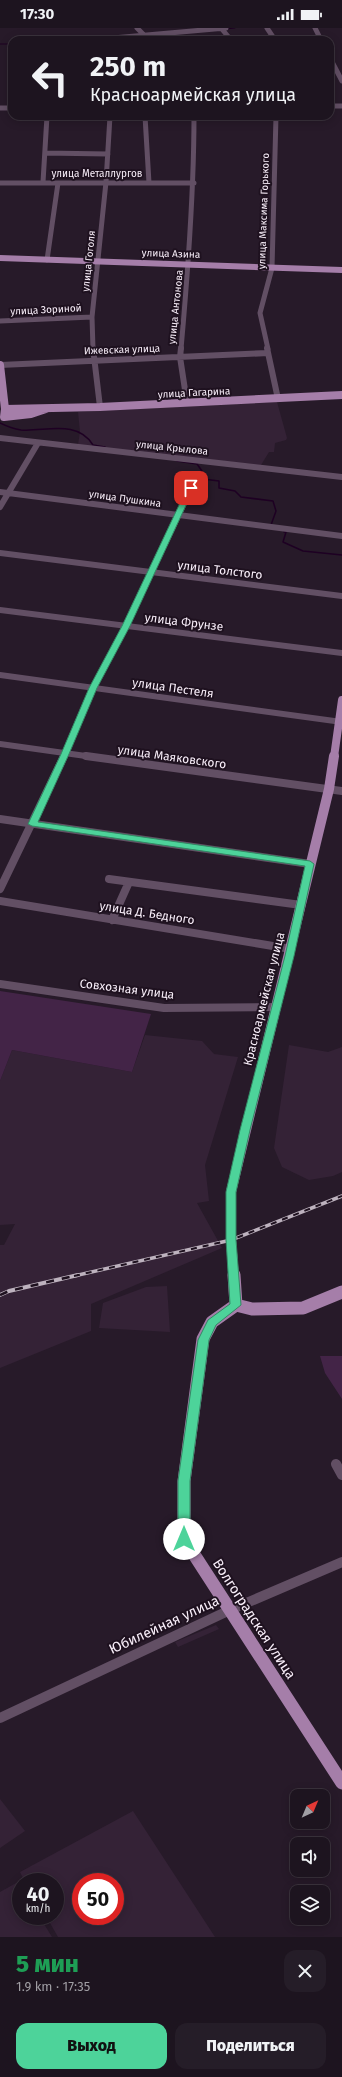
<!DOCTYPE html>
<html lang="ru">
<head>
<meta charset="utf-8">
<style>
  :root { --surface:#1d141f; --page:#251d28; --text:#f1f3f6; --muted:#a09ea4; --line:#3b333d; --accent:#4dd39a }
  body { margin:0; font-family:"Fira Sans",sans-serif; background:var(--page); color:var(--text); height:100vh; display:flex; flex-direction:column; font-size:15px; white-space:nowrap }
  * { box-sizing:border-box; margin:0 }
  p { font-size:13px; color:var(--muted) }
  .icon { flex:none; width:22px; height:22px; fill:none; stroke:currentColor; stroke-width:2; stroke-linecap:round; stroke-linejoin:round }
  .map { position:relative; height:1909px; overflow:hidden }
  .details { display:flex; flex-direction:column; background:var(--surface); flex:1 }
  .details>* { flex:none }
  .banner { position:absolute; left:8px; top:8px; width:326px; height:84px; border-radius:12px; box-shadow:0 2px 10px #0003,0 0 0 1px var(--line); background:#1d141f; color:var(--text); overflow:hidden }
  .needle { width:26px; rotate:44deg }
  .fabs { position:absolute; left:290px; top:1761px; display:grid; gap:8px }
  .fabs a { display:grid; place-items:center; width:40px; height:40px; border-radius:8px; background:var(--surface); box-shadow:0 2px 10px #0003,0 0 0 1px var(--line); font-size:20px }
  .speed { position:absolute; left:12px; top:1845px; display:flex; gap:8px; font-size:20px; font-weight:700; text-align:center }
  .speed>* { display:grid; place-content:center; width:52px; height:52px; border-radius:50%; background:var(--surface); box-shadow:0 2px 10px #0003,0 0 0 1px var(--line); line-height:1 }
  .speed small { font-size:10px; font-weight:400 }
  .speed .limit { border:6px solid #d22; background:#fff; color:#111 }
  .pin { position:absolute; display:grid; place-items:center; width:34px; height:34px; color:#fff; margin:-17px; border-radius:8px; box-shadow:0 2px 6px #0006 }
  .me { position:absolute; width:44px; margin:-22px; rotate:0deg; stroke-linejoin:round; filter:drop-shadow(0 0 3px #0008) }
  .turn { display:flex; align-items:center; gap:14px; height:84px; padding:0 16px; font-size:18px }
  .turn .icon { width:52px; height:52px; stroke-width:2.5 }
  .turn b { display:block; font-size:28px; line-height:34px }
  .round { display:grid; place-items:center; flex:none; width:42px; height:42px; border-radius:12px; background:var(--page) }
  .head { display:flex; align-items:center; justify-content:space-between; height:68px; padding:0 16px }
  h1 { font-size:24px; font-weight:800; line-height:30px; color:#1e9e55 }
  .primary-button { display:flex; gap:8px; margin-top:auto; padding:8px 16px }
  .primary-button a { flex:1; height:46px; border-radius:12px; background:var(--accent); color:#111; font-size:16px; font-weight:800; line-height:46px; text-align:center }
  .primary-button a+a { background:var(--page); color:var(--text) }
  .status { display:flex; justify-content:space-between; align-items:center; height:28px; padding:0 20px; background:var(--surface); direction:ltr }
  .status svg { height:11px; fill:currentColor }
  .map>svg:first-child { display:block }
</style>
</head>
<body>
<div class="status"><b>17:30</b><svg viewBox="0 0 49 12"><path d="M0 12V9h3v3zM5 12V6h3v6zM10 12V3h3v9zM15 12V0h3v12zM26 1h20v11H26zM47 4h2v5h-2z"/></svg></div>
<div class="map">
<svg width="342" height="1909" viewBox="0 0 342 1909">
  <rect width="100%" height="100%" fill="#271a29"/>
  <path fill="#342236" fill-rule="evenodd" d="M277,374L287,410L286,412L275,415L274,424H269L261,437L78,417L80,404L78,384Z
    M145,1007L202,1013L214,1026L238,1029L205,1137L209,1173L197,1175L222,1220L91,1276V1303L0,1340V1217H4L15,1196L0,1197V1053L12,1022L132,1044Z
    M289,1017L328,1024L342,1019V1144L333,1148L309,1152L282,1139L274,1120Z
    M167,1258L170,1304L99,1300L103,1275L146,1259Z
    M216,1597L219,1601L178,1619L175,1614Z
    M0,1771L25,1803L0,1820Z
    M133,1783L215,1909H58L46,1888H55V1854H25L20,1844ZM81,1854H115V1888H81Z
    M18,1854L21,1858V1888H39L52,1909H0V1864Z"/>
  <path fill="#432447" d="M0,963L151,986L132,1044L12,1022L0,1053Z
    M320,1328H342V1371L325,1345Z"/>
  <g fill="none" stroke-linecap="round" stroke-linejoin="round">
    <path stroke="#1e0023" stroke-width="1" d="M226,1L235,0
      M135,10H144
      M0,16H12"/>
    <path stroke="#1e0023" stroke-width="1.5" d="M0,395C6,398 14,401 21,402C45,404 77,391 93,417L105,419
      M177,433L197,436L202,443L203,451L219,453V460L235,463L241,469L273,473L276,483L271,497
      M284,504H286L283,514L303,523L342,527"/>
    <path stroke="#624f64" stroke-width="5" d="M137,0L148,11
      M221,0L231,12
      M267,0L275,12
      M315,0L321,12
      M90,12L226,0
      M330,30L342,53
      M330,78H342
      M0,80H12
      M145,88L149,155
      M45,125L108,126
      M43,154L47,88
      M0,155H194
      M47,232L58,155
      M0,293L92,289
      M93,321L92,289L106,154L110,88
      M181,321C188,243 194,166 194,88
      M268,321L260,285L272,240L276,88"/>
    <path stroke="#624f64" stroke-width="6" d="M93,320L100,379
      M181,320L180,329L187,375
      M267,320L278,371
      M0,337L268,325
      M0,410L342,449
      M0,464L342,508
      M0,479L38,415
      M0,525L342,568
      M0,582L342,625
      M0,647L342,694
      M0,716L93,729
      M64,729L93,660L126,598L198,446"/>
    <path stroke="#624f64" stroke-width="8" d="M86,728L342,763
      M0,791L310,836
      M109,851L301,877
      M0,861L64,728
      M0,873L291,921
      M112,892L129,854
      M0,956L164,980L276,979"/>
    <path stroke="#624f64" stroke-width="10" d="M336,1436L342,1447
      M0,1690L230,1582L342,1534"/>
    <path stroke="#a57ea9" stroke-width="6" d="M0,230L342,242"/>
    <path stroke="#a57ea9" stroke-width="8" d="M0,337L5,381
      M46,381L31,386L4,389L5,381L100,379L342,367
      M334,729L342,672"/>
    <path stroke="#a57ea9" stroke-width="10" d="M234,1248L231,1212V1164L329,761L334,728"/>
    <path stroke="#a57ea9" stroke-width="13" d="M234,1247L236,1277
      M236,1277L212,1294L203,1311L184,1453V1511L342,1755
      M236,1277L252,1281L303,1280L342,1264"/>
    <g stroke="#bdb2be" stroke-width="3.5">
      <path id="rail-far1" d="M74,1248L231,1212L342,1168"/>
    </g>
    <g stroke="#bdb2be" stroke-width="4">
      <path id="rail" d="M0,1267L9,1263L78,1247"/>
    </g>
    <use href="#rail-far1" stroke="#1e111f" stroke-width="2" stroke-dasharray="6" stroke-linecap="butt"/>
    <use href="#rail" stroke="#1e111f" stroke-width="2.5" stroke-dasharray="8" stroke-linecap="butt"/>
  </g>
  <path fill="#4dd39a" stroke="#328964" d="M188,458L194,460L130,598L97,660L69,726L38,794L310,833L314,836L294,928L250,1102L236,1164V1212L241,1277L216,1297L209,1312L190,1453V1511L188,1515H180L178,1511V1453L198,1312L208,1292L230,1276L226,1212V1164L240,1102L285,928L305,838L32,798L28,796L61,726L89,660L122,598Z"/>
  <g text-anchor="middle" dominant-baseline="central" stroke-width="4" stroke-linejoin="round" paint-order="stroke">
    <g font-size="10" fill="#f8eef9" stroke="#1e111f">
      <text x="97" y="146">улица Металлургов</text>
      <text transform="translate(264 183) rotate(-88)">улица Максима Горького</text>
      <text transform="translate(171 226) rotate(2)">улица Азина</text>
      <text transform="translate(89 233) rotate(-84)">улица Гоголя</text>
      <text transform="translate(176 279) rotate(-84)">улица Антонова</text>
      <text transform="translate(46 282) rotate(-3)">улица Зориной</text>
      <text transform="translate(122 322) rotate(-2)">Ижевская улица</text>
      <text transform="translate(194 365) rotate(-3)">улица Гагарина</text>
      <text transform="translate(172 420) rotate(6)">улица Крылова</text>
      <text transform="translate(125 471) rotate(8)">улица Пушкина</text>
    </g>
    <g font-size="12" fill="#f8eef9" stroke="#1e111f">
      <text transform="translate(220 542) rotate(7)">улица Толстого</text>
      <text transform="translate(184 594) rotate(7)">улица Фрунзе</text>
      <text transform="translate(173 660) rotate(8)">улица Пестеля</text>
      <text transform="translate(172 729) rotate(8)">улица Маяковского</text>
      <text transform="translate(147 885) rotate(9)">улица Д. Бедного</text>
      <text transform="translate(127 961) rotate(7)">Совхозная улица</text>
      <text transform="translate(264 971) rotate(-76)">Красноармейская улица</text>
    </g>
    <g font-size="14" fill="#f8eef9" stroke="#1e111f">
      <text transform="translate(254 1591) rotate(57)">Волгоградская улица</text>
      <text transform="translate(164 1597) rotate(-25)">Юбилейная улица</text>
    </g>
  </g>
</svg>
<div class="fabs">
<a><svg class="needle" viewBox="-14 -14 28 28"><path d="M0-13l5 13h-10z" fill="#e53935"/><path d="M0 13l5-13h-10z" fill="#a09ea4"/></svg></a>
<a><svg class="icon" aria-label="sound" viewBox="0 0 24 24"><path d="M4 9h4l5-4v14l-5-4H4zM17 9q2 3 0 6"/></svg></a>
<a><svg class="icon" aria-label="layers" viewBox="0 0 24 24"><path d="M12 4l9 5-9 5-9-5zM3 14l9 5 9-5"/></svg></a>
</div>
<div class="speed"><div>40<small>km/h</small></div><div class="limit">50</div></div>
<div class="pin" style="left:191px;top:460px;background:#d93025"><svg class="icon" aria-label="arrive" viewBox="0 0 24 24"><path d="M6 21V4h12l-3 4 3 4H6"/></svg></div>
<svg class="me" style="left:184px;top:1511px" viewBox="-20 -20 40 40"><circle r="19" fill="#fff"/><path d="M0-13L10 11 0 6-10 11z" fill="#4dd39a"/></svg>
<div class="banner">
<div class="turn"><svg class="icon" aria-label="left" viewBox="0 0 24 24"><path d="M17 20v-9H6M10 6l-5 5 5 5"/></svg><div><b>250 m</b>Красноармейская улица</div></div>
</div>
</div>
<section class="details">
<div class="head"><div><h1>5 мин</h1><p>1.9 km · 17:35</p></div><a class="round"><svg class="icon" aria-label="close" viewBox="0 0 24 24"><path d="M6 6l12 12M18 6L6 18"/></svg></a></div>
<div class="primary-button"><a>Выход</a><a>Поделиться</a></div>
</section>
</body>
</html>
